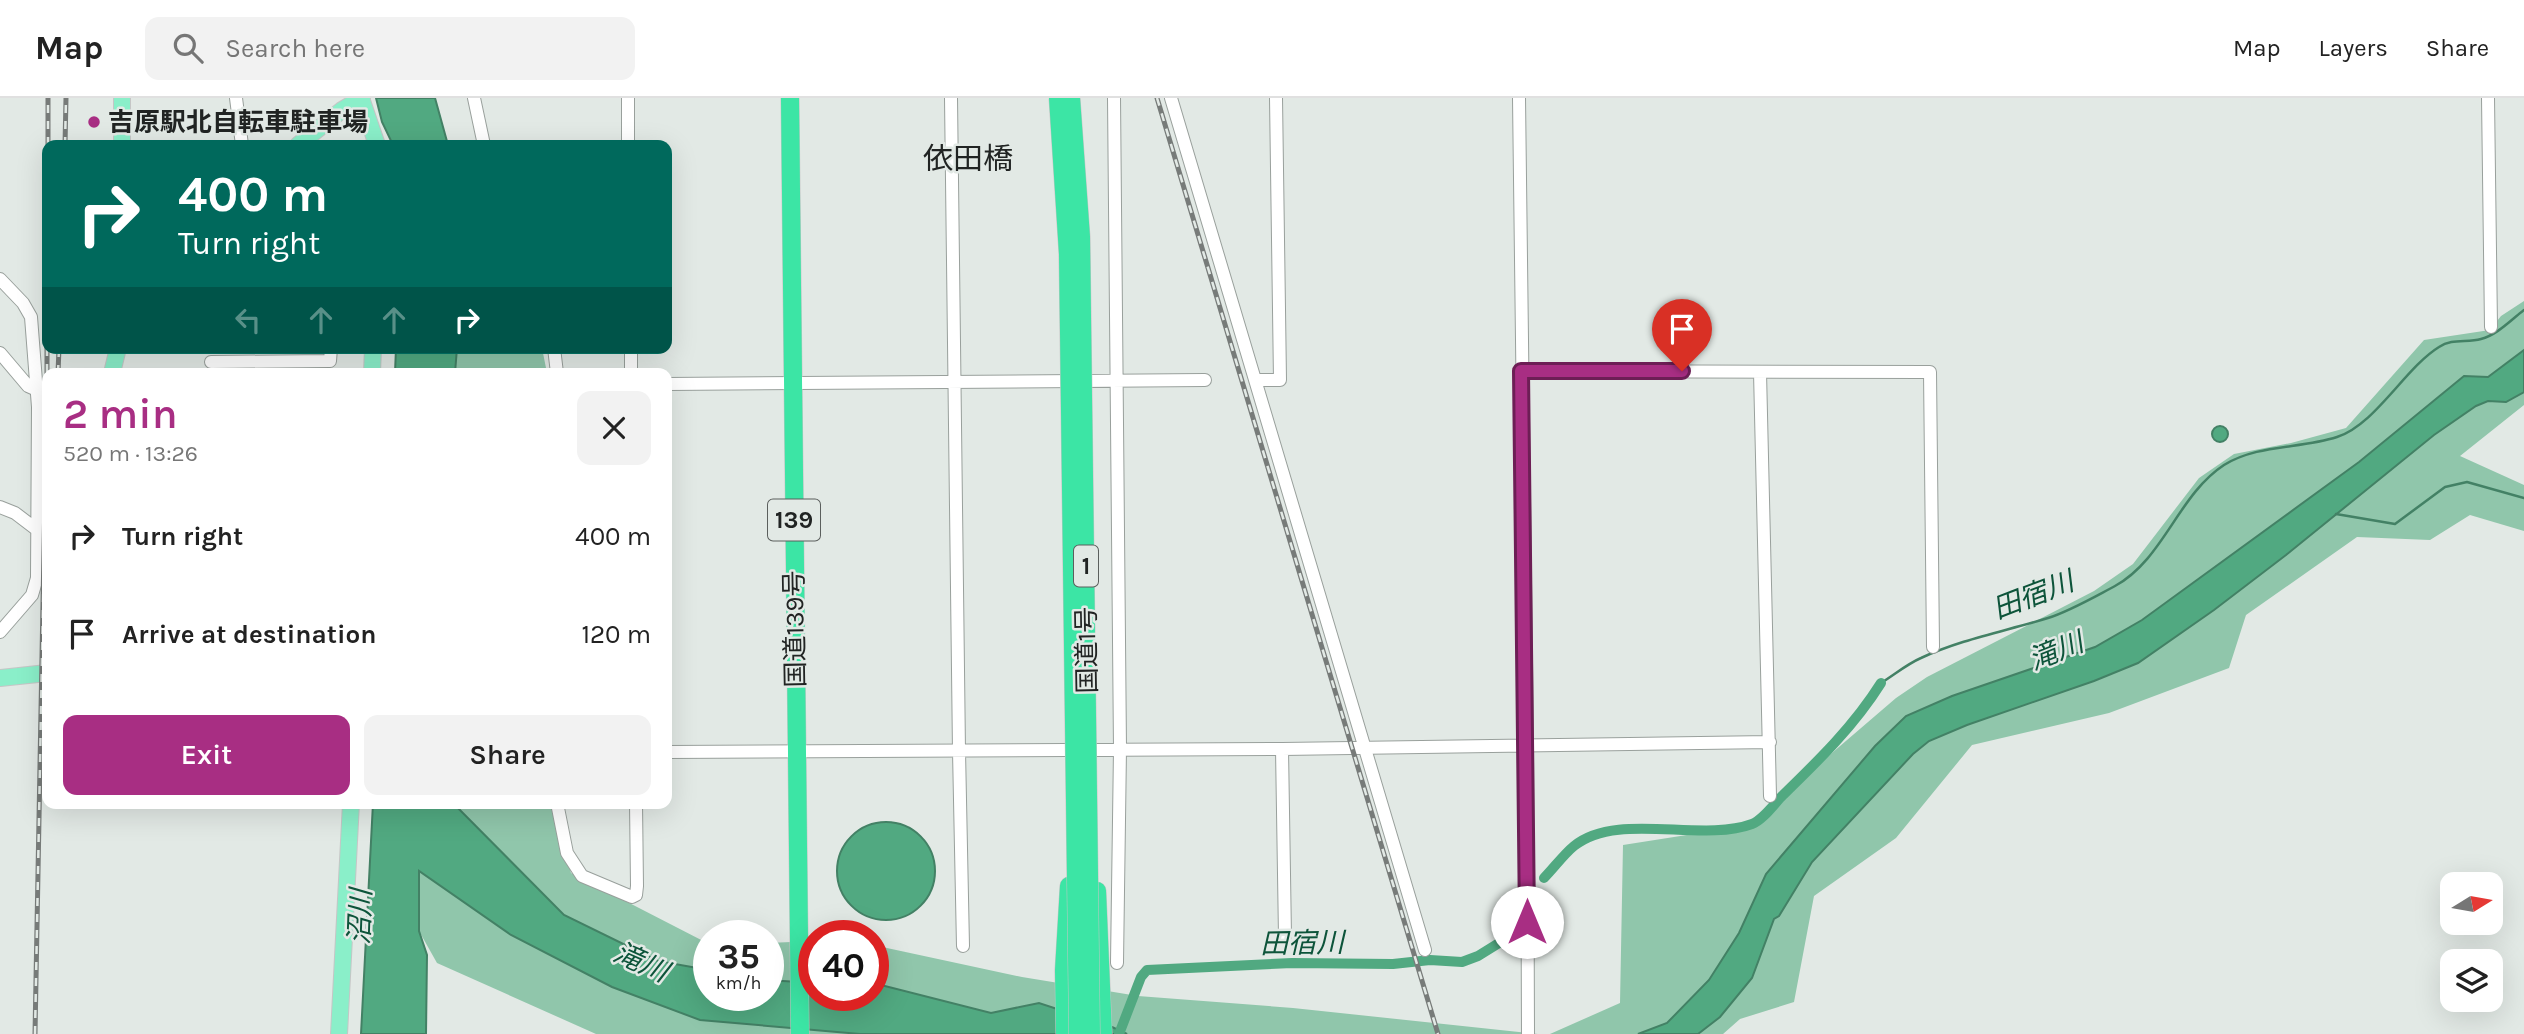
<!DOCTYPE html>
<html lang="en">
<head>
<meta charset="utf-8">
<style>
  :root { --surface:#fff; --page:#f2f2f2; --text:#222; --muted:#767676; --line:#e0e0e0; --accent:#a82e83 }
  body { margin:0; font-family:Karla,"Noto Sans JP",sans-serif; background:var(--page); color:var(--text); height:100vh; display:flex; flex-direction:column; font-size:26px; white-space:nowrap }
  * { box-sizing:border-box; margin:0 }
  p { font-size:23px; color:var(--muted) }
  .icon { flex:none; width:38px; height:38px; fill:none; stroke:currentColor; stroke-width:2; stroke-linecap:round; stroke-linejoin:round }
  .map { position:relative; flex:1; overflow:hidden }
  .details { position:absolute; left:42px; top:270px; width:630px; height:441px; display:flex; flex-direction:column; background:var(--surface); border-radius:14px; box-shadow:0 7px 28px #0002 }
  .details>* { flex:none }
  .banner { position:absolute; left:42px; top:42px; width:630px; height:214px; border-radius:14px; box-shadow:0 7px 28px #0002; background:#00695c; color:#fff; overflow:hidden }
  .needle { width:46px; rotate:79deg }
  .buttons { position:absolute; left:2440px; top:774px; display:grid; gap:14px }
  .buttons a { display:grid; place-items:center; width:63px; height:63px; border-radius:14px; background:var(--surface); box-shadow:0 7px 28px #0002; font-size:35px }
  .speed { position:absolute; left:693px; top:822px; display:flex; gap:14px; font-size:35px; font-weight:700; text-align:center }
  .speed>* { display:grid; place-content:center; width:91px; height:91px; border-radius:50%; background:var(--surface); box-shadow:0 7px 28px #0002; line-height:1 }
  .speed small { font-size:18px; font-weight:400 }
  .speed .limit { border:10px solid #d22; background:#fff; color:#111 }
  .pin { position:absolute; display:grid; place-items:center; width:60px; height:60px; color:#fff; margin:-72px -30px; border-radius:50% 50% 50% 0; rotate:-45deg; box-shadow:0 0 7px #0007 }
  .pin .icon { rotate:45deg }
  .me { position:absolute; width:77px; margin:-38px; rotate:0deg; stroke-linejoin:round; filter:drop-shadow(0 0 5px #0008) }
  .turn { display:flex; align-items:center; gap:24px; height:147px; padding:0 21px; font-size:32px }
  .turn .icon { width:91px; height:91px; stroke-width:2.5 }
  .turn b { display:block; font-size:49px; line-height:60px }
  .lanes { display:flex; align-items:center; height:66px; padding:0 21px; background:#0003; justify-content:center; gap:35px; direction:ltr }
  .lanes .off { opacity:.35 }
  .round { display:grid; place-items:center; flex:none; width:74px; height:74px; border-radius:14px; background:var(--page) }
  .summary { display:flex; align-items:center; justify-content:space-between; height:119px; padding:0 21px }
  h1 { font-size:42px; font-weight:600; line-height:52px; color:var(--accent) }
  .action { display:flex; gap:14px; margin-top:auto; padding:14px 21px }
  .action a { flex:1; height:80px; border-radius:14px; background:var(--accent); color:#fff; font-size:28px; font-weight:600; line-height:80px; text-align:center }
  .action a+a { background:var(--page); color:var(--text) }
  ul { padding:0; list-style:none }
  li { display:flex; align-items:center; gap:21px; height:98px; padding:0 21px }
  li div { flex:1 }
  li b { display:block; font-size:26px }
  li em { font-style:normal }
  header { display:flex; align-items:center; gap:42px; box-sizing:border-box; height:98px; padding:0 35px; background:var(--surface); border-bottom:2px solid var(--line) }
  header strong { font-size:33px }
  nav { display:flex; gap:38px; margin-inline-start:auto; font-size:24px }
  .search { width:490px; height:63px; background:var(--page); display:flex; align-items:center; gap:18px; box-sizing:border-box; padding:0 24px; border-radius:14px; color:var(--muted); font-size:26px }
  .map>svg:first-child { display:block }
</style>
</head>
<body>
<header>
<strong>Map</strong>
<div class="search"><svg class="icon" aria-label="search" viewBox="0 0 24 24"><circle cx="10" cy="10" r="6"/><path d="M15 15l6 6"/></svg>Search here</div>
<nav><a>Map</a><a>Layers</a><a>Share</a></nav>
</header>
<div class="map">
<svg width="2524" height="936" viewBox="0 0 2524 936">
  <rect width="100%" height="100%" fill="#e2e9e5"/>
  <path fill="#90c6ab" d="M2524,203V307L2460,358L2524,387V433L2470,417L2430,442L2357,439L2246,517L2229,570L2109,615L1972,647L1896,740L1814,798L1794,904L1740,921L1723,936H1550L1620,905L1623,747L1744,728L1783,697L1896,600L1927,579L2094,493L2133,466L2199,380L2234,356L2291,345L2346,330L2424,242L2490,232L2501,218Z
    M457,250H542L547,275H455Z
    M436,705H552L571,775L709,846V898H768V845L814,843V898H873V847L1022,879L1138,898L1293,910L1538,936H596L437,865L419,833V772Z"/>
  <path fill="#51a981" stroke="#438165" stroke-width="2" d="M376,0H435L448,47H393L382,24Z
    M396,250H457L455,275H395Z
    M2524,252V294L2506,304L2488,303L2476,308L2434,337L2286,457L2214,512L2138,565L2094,583L1967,627L1929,643L1913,656L1812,764L1779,818L1774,821L1752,880L1720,919L1698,936H1638L1667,925L1709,882L1739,835L1766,776L1875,648L1906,618L1952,598L2095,549L2142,522L2359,364L2464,278L2488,279Z
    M2212 336a8 8 0 1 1 16 0a8 8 0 1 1-16 0Z
    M373,705H453L564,817L658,863L709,872V898H768V882L814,885V898H873V887H881L991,915L1039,905L1112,929L1127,936H860L700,922L612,889L511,837L419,773V833L427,857L426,936H361Z
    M837 773a49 49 0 1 1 98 0a49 49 0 1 1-98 0Z"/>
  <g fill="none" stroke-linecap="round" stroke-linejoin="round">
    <path stroke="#438165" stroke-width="2.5" d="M2336,416L2395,426L2445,389L2467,384L2524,400
      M1881,585C1894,577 1907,566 1921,560C1962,541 2006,533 2048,520C2070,513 2094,499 2115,488C2164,461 2178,397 2224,367C2258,346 2300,351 2337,339C2375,327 2405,270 2439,249C2452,240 2467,245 2481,241C2497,237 2511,222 2524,212"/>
    <path stroke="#51a981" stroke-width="10" d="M1544,780C1554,770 1563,757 1574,748C1617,713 1701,745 1752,726C1763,722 1774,706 1783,697C1819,662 1854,628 1881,585
      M1119,936L1141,879L1147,872L1292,865L1393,866L1430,862L1462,864L1478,858L1499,845L1513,825"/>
    <g stroke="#99a09c" stroke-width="14">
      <path id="minor" d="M236,0L242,47
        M474,0L484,47
        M628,0V47
        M951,0L959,653L963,848
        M1114,0L1120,651L1117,865
        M1171,0L1425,852
        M1519,0L1527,646L1528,936
        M2488,0L2491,229
        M0,181L23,205L31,219L38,309L37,480L32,497L0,534
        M554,250L557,275
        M631,250V275
        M0,255L28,288L37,292
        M211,264L330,263L331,250
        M1521,273L1930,274L1933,549
        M1760,274L1770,698
        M1255,282H1280L1276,0
        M667,286L1205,282
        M0,409L15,415L36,431
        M1282,651L1285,838
        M667,654L1282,651L1770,644
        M557,705L567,755L582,778L632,799L636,797L637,788L636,705"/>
    </g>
    <g stroke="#c5c6c6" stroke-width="18">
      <path id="major" d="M122,0V47
        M361,0L377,47
        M298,47L342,12L362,0
        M112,275L118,250
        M372,275L373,250
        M0,580L47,575
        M339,936L351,705"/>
    </g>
    <g stroke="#c5c6c6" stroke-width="19">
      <path id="highway" d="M790,0L800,936
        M1097,793L1103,936
        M1065,936L1064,872L1069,788"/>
    </g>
    <use href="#minor" stroke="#fff" stroke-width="12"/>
    <use href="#major" stroke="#8aefc9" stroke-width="16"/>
    <use href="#highway" stroke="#3ce5a5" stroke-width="18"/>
    <g stroke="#777b79" stroke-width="5">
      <path id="rail" d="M1157,0L1438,936
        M48,47V0
        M65,47L66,0
        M47,250V275
        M58,275L59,250
        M35,936L47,290"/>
    </g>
    <use href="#rail" stroke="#e2e9e5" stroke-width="2.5" stroke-dasharray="8" stroke-linecap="butt"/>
    <g stroke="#c5c6c6" stroke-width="19" stroke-linecap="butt">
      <path id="highway-bridge" d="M1058,0L1068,156L1078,936
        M1071,0L1081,139L1091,936"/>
    </g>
    <use href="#highway-bridge" stroke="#3ce5a5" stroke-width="18"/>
  </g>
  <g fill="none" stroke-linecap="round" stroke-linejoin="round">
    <g stroke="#6d1e55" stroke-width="18">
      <path id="route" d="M1527,824L1521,273H1682"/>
    </g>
    <use href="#route" stroke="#a82e83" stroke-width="12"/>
  </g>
  <circle fill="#a82e83" stroke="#e2e9e5" stroke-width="2.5" cx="94" cy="24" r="7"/>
  <g text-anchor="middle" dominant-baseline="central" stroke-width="5" stroke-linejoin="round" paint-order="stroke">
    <g fill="#e2e9e5" stroke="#5b5f5d" stroke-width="2">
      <rect x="768" y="401.5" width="52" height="41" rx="5"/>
      <rect x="1074" y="447.5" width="24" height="41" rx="5"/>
    </g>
    <g font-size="24" font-weight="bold" fill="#212423">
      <text x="794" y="422">139</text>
      <text x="1086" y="468">1</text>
    </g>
    <g font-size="26" font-weight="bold" fill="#212423" stroke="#e2e9e5" text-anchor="start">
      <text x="108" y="24">吉原駅北自転車駐車場</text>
    </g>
    <g font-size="26" fill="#212423" stroke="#e2e9e5">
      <text transform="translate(795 531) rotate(-91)">国道139号</text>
      <text transform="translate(1087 552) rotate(-91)">国道1号</text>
    </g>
    <g font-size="28" font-style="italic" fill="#0d543a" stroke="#e2e9e5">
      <text transform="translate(2033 497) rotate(-21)">田宿川</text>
      <text transform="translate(2056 553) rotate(-22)">滝川</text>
      <text transform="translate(360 819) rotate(-88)">沼川</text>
      <text transform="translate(1302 845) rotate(-1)">田宿川</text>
      <text transform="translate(641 864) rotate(24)">滝川</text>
    </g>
    <g font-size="30" fill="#212423" stroke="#e2e9e5">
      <text x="968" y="61">依田橋</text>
    </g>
  </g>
</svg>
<div class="buttons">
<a><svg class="needle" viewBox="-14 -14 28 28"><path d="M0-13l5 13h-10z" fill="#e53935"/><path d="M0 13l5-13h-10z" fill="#767676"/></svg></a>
<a><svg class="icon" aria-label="layers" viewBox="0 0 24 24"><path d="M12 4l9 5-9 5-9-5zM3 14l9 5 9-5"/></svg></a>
</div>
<div class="speed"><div>35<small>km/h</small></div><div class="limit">40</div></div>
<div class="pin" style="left:1682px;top:273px;background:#d93025"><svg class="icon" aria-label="arrive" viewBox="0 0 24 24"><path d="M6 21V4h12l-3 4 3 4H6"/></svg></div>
<svg class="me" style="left:1527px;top:824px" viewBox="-20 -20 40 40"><circle r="19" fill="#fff"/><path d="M0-13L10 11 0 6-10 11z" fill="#a82e83"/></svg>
<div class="banner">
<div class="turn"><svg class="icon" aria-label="right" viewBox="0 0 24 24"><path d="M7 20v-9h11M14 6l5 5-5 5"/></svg><div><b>400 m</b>Turn right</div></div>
<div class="lanes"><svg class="icon off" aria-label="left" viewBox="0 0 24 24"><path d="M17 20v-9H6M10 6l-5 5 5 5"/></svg><svg class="icon off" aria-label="ahead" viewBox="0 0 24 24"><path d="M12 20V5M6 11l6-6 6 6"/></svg><svg class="icon off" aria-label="ahead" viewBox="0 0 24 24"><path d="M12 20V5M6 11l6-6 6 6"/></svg><svg class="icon" aria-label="right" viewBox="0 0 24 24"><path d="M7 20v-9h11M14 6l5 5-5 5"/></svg></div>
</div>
<section class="details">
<div class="summary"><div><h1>2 min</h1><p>520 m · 13:26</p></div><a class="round"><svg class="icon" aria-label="close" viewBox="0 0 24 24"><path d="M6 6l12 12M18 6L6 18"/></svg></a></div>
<ul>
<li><svg class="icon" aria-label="right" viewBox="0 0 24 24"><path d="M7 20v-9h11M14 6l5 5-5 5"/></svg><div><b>Turn right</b></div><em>400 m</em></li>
<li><svg class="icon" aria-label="arrive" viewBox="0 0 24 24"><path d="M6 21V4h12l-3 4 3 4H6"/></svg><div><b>Arrive at destination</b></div><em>120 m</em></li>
</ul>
<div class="action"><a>Exit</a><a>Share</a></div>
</section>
</div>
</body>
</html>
